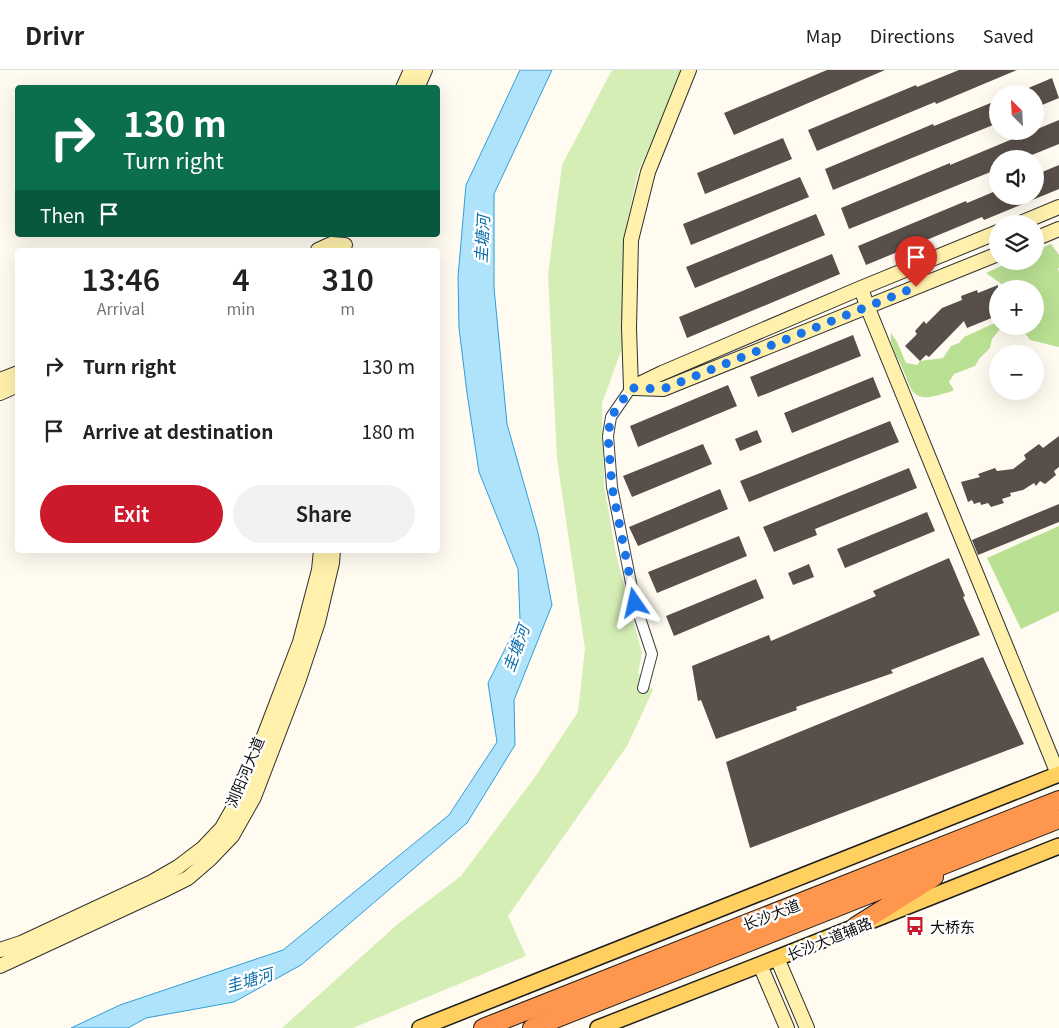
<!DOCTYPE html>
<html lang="en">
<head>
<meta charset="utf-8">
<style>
  :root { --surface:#fff; --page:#f2f2f2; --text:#222; --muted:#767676; --line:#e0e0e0; --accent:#cc192b }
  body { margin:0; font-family:Georgia,"Noto Sans SC",serif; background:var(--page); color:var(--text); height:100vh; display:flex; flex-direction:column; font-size:19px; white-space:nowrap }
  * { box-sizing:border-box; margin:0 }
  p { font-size:16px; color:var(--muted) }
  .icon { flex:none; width:28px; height:28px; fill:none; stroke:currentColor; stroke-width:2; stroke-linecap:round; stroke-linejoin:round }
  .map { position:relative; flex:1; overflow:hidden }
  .sheet { position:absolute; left:15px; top:178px; width:425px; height:305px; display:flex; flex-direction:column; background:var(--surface); border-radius:5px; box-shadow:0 5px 20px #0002 }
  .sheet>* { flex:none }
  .hud { position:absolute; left:15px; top:15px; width:425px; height:152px; border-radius:5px; box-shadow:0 5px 20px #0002; background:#0b6e4f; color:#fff; overflow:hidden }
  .needle { width:32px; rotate:336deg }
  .fabs { position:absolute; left:989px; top:15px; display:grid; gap:10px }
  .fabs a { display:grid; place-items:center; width:55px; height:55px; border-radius:50%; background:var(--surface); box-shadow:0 5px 20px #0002; font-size:25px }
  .pin { position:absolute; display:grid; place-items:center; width:42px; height:42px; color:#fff; margin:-51px -21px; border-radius:50% 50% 50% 0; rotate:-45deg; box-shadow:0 0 5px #0007 }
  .pin .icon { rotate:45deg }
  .me { position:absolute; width:55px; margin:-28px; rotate:349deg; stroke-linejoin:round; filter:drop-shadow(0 0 4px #0008) }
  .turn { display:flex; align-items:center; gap:18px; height:105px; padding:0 25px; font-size:22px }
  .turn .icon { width:65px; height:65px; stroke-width:2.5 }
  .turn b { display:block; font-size:35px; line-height:42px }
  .then { display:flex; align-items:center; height:48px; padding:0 25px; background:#0003; gap:10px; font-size:19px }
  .eta { display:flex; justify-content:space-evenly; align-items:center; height:85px; text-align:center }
  .eta b { font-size:30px; font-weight:600; line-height:35px }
  .button { display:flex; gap:10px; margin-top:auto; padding:10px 25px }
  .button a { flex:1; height:58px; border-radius:30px; background:var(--accent); color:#fff; font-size:20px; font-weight:600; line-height:58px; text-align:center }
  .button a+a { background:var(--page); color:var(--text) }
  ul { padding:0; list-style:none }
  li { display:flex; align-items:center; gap:15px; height:65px; padding:0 25px }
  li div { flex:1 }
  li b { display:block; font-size:19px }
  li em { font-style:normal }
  header { display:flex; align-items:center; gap:30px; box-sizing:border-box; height:70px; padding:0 25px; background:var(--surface); border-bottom:1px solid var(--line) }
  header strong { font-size:24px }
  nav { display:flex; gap:28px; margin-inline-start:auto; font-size:18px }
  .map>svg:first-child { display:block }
</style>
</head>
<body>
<header>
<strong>Drivr</strong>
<nav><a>Map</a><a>Directions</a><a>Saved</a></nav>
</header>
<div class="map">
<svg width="1059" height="958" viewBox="0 0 1059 958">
  <rect width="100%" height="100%" fill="#fffbf0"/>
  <path fill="#d5eeb5" d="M612,0H683L638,102L624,166L623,276L602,333L604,415L616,484L642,583L638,603L653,620L627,676L508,846L526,886L353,958H282L399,853L461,806L535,707L578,642L585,579L557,389L548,205L562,95Z"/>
  <path fill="#bae093" d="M1051,174L1059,185V198H1058L1059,203V277L1030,270L1020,256H1035V219H1005L1003,215L986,203L1012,191H1035V181Z
    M997,252L998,256H1006L1000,259L992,269L990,278L979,289L975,296L954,304L949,312L954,320C948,323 946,323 939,325C931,327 921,330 913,322C909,317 904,300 900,293C896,284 889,273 891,263L897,272L906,293L917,295L920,291L943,288L951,276L959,273L964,267Z
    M1059,456V541L1021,559L987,488Z"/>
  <path fill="#afe3fc" stroke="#309ed9" d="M520,0H552L494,124V218L507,354L538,463L552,535L514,630L515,675L467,753L301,895L234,932L146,948L128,958H71L120,935L283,880L449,745L497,672L488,613L520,549L518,499L479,402L467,323L459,258L458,207L466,115Z"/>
  <path fill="#584f4a" d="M827,0H885L734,65L724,43Z
    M959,0H1017L936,34L935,32L817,81L808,60L916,15L917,17Z
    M1052,8L1059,28L1035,38V24H1014Z
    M998,30V53L833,120L825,99L933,54L934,56Z
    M1059,50V74L1022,89H998V99L849,159L841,138L950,93V95L1032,61H1035V60Z
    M783,68L792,89L705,124L697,103Z
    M1059,95V119L984,150L982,147L866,195L858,176L966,131L967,133L998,120V126H1035V105Z
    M800,107L809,127L691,175L683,154Z
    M816,144L825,165L695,218L686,197Z
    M832,184L840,204L687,268L679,247Z
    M998,215V242L993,244L994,247L967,258L964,251L929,287L926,285L920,291L905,276L917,264L915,261L924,251L926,254L942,238L962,230L961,226L977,220L978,223Z
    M853,265L861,286L758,327L750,307Z
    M873,307L881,327L792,363L784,343Z
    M728,315L737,336L638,377L630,356Z
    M890,351L899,372L749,432L740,411Z
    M757,360L762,372L740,381L735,369Z
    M1059,366V397L1054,401L1056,405L1045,414L1040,411L1036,416L1034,413L1023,420L1010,423L1011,426L1002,429L1004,433L991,437L988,433L981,435L980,432L974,434L972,430L968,432L961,412L980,407L978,404L995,398L997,401L1013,399L1026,389L1024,385L1039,374L1043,378Z
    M703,374L712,394L632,427L623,406Z
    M909,398L917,418L815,459L817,465L774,482L763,457Z
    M720,419L728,439L638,476L629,457Z
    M1059,434V452L978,485L972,470Z
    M927,442L935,461L845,498L837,479Z
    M739,466L747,486L657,523L648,502Z
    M949,488L965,526L963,527L980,565L891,600L893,603L796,637L797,640L716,669L701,630L698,631L692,596L769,565L771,571L876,526L873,521Z
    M809,494L814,507L793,515L788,503Z
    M756,509L764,528L674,566L666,546Z
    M983,587L1024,674L750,778L726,692Z"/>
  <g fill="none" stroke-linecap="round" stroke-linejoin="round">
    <g stroke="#414141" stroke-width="12">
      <path id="street" d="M631,318L611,347L608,366L612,417L635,533L652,584L643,618"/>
    </g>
    <g stroke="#303030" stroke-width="16">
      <path id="secondary" d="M403,18L411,0
        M417,18L425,0
        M1018,154L1059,137
        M1035,169L1059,159
        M318,180L331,174L345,175
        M861,218L867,236L1058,704
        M0,310L18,303
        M631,318L662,303L861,218L998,162
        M631,318L629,258L631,170L648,102L689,0
        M635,318L663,319L998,184
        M0,323L18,315
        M0,880L21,873L152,812L178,797L203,778L222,758L243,721L300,572L319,500L321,480
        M777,888L807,958
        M760,895L787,958
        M0,896L162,821L188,808L210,789L232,766L254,727L298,612L318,552L332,493L333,480"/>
    </g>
    <g stroke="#1f1f1f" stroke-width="18">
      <path id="primary" d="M420,958L1059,704
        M598,958L777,888L1059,776"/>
    </g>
    <g stroke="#1f1f1f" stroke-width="20">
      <path id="highway" d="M856,856L934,807
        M483,958L1059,730
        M532,958L1059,749"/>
    </g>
    <use href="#street" stroke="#fff" stroke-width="10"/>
    <use href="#secondary" stroke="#fff1ab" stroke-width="14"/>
    <use href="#primary" stroke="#ffd060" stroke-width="15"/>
    <use href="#highway" stroke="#ff964e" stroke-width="18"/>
  </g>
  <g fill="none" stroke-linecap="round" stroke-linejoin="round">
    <path stroke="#1a73e8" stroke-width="9" stroke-dasharray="0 16.2" d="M635,533L612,417L608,366L611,347L631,318L663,319L916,217"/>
  </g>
  <defs>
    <g id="bus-bare" transform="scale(1.5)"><path d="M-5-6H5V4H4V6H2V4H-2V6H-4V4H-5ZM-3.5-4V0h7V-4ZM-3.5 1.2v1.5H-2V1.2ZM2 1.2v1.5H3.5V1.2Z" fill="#cc192b" stroke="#fff" stroke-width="2.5" paint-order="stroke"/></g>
  </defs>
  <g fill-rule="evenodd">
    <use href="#bus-bare" x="915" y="856"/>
  </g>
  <g text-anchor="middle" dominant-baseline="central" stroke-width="5" stroke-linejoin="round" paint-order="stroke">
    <g font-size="15" fill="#0e0e0e" stroke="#fff">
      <text transform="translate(244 702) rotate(-67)">浏阳河大道</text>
      <text transform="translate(771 844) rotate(-21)">长沙大道</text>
      <text transform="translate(829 868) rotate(-22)">长沙大道辅路</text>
    </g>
    <g font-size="15" fill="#0e0e0e" stroke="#fff" text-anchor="start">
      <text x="930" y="856">大桥东</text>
    </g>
    <g font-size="16" font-style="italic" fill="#0c6eac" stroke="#fff">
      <text transform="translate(481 169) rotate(-87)">圭塘河</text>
      <text transform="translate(515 578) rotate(-70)">圭塘河</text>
      <text transform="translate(249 909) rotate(-16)">圭塘河</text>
    </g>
  </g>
</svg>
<div class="fabs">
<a><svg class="needle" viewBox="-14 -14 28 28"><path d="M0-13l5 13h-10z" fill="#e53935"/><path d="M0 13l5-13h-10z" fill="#767676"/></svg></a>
<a><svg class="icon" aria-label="sound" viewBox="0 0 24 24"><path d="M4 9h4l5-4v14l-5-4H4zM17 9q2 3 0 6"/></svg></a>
<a><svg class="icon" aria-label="layers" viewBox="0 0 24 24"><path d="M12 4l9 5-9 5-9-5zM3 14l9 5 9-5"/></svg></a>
<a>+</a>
<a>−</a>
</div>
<div class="pin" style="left:916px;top:217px;background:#d93025"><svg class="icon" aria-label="arrive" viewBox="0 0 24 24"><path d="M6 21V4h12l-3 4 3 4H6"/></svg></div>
<svg class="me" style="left:635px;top:533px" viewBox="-20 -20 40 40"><path d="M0-17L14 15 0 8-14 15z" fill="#1a73e8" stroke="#fff" stroke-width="4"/></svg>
<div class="hud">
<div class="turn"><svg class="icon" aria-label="right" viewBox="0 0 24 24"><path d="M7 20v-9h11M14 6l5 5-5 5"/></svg><div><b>130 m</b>Turn right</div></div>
<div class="then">Then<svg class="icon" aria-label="arrive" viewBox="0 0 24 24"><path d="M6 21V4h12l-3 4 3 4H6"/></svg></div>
</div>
<section class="sheet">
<div class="eta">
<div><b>13:46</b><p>Arrival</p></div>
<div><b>4</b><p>min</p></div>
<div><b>310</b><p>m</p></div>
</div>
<ul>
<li><svg class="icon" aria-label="right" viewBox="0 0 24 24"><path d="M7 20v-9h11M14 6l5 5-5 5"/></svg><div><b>Turn right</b></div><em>130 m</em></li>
<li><svg class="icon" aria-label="arrive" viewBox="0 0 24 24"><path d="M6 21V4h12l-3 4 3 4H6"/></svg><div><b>Arrive at destination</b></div><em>180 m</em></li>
</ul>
<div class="button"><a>Exit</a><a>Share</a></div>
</section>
</div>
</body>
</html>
